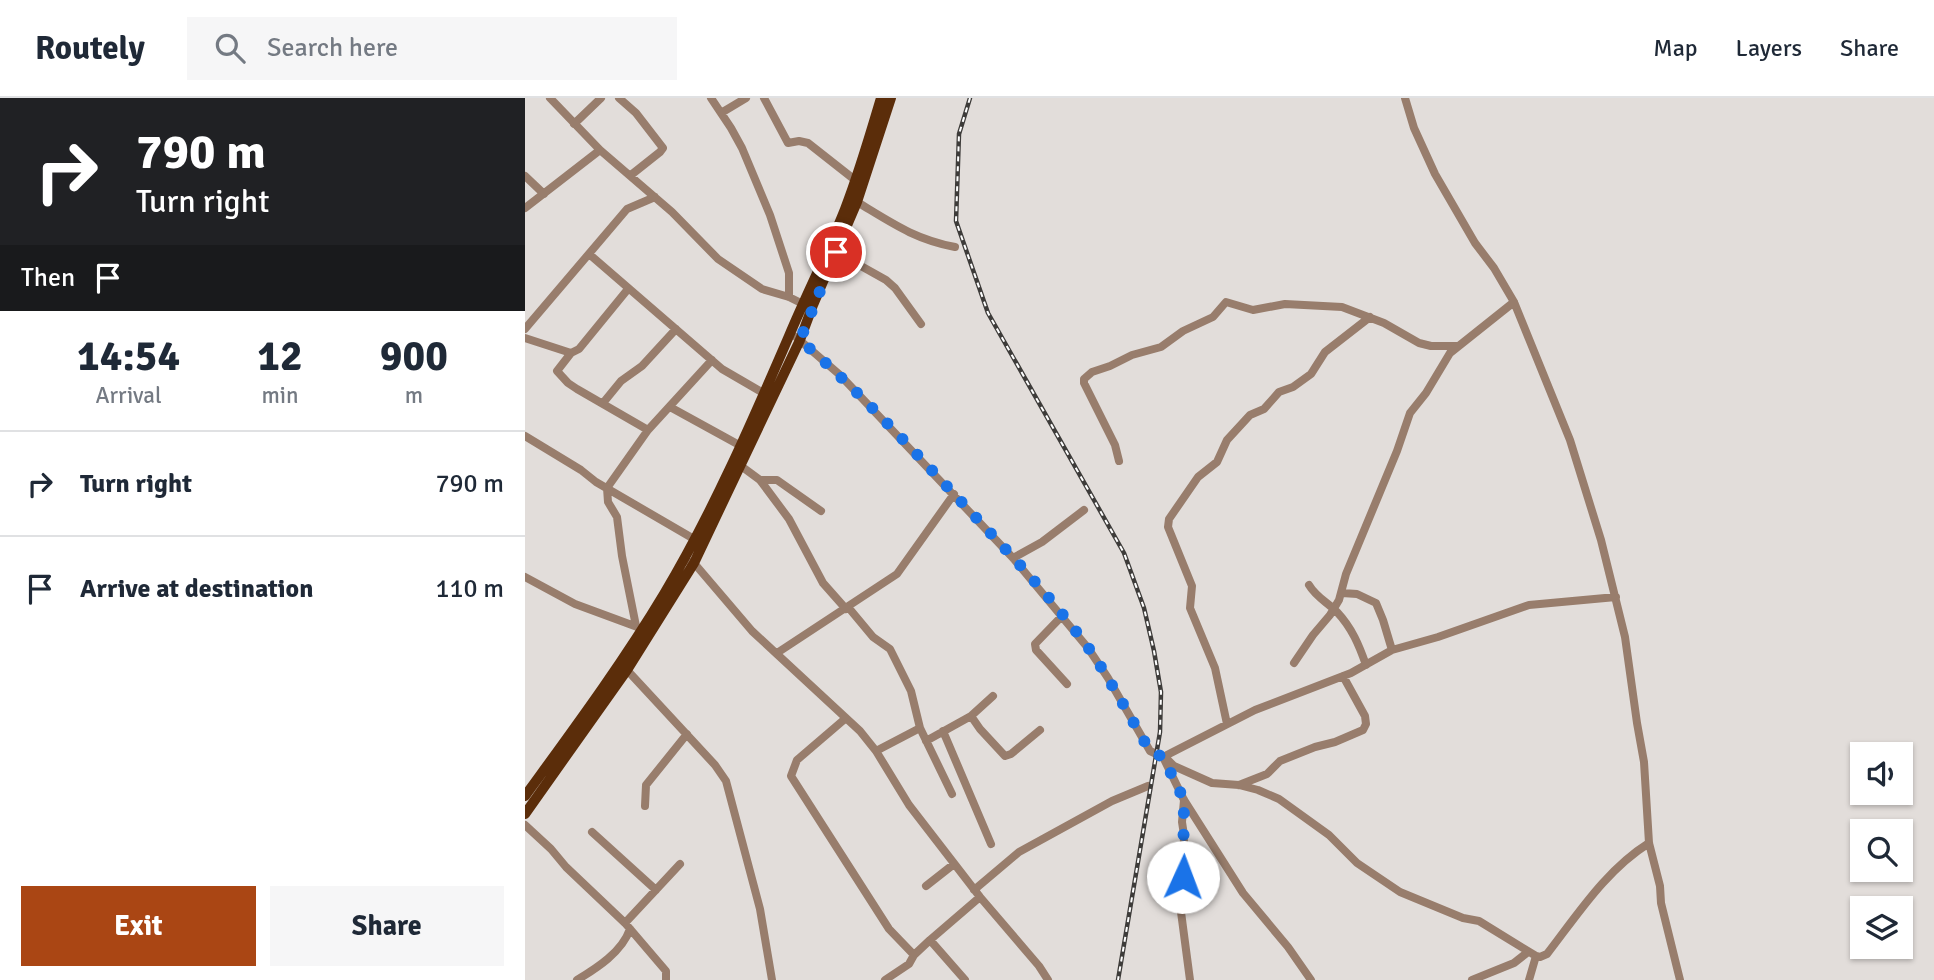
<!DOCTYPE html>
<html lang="en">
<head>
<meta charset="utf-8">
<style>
  :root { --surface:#fff; --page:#f6f6f7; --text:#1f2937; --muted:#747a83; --line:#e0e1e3; --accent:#aa4614 }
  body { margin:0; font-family:Signika,sans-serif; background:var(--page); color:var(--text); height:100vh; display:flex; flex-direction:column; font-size:26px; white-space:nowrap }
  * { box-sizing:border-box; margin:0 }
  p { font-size:23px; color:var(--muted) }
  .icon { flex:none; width:38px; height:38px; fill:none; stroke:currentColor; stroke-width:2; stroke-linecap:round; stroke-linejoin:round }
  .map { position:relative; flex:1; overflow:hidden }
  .side { display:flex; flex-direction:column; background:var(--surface); width:525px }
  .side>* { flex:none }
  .guide { background:#202124; color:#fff; overflow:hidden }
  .controls { position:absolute; left:1325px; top:644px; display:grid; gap:14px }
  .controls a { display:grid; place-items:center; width:63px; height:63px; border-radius:0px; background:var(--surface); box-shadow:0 2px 5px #0004; font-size:35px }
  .pin { position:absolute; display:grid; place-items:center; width:60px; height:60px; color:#fff; margin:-30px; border:4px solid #fff; border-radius:50%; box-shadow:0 2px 7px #0007 }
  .me { position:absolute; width:77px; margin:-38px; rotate:2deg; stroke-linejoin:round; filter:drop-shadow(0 0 5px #0008) }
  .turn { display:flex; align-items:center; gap:24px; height:147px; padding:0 21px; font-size:32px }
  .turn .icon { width:91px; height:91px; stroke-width:2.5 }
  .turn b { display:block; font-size:49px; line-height:60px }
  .then { display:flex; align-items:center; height:66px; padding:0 21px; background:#0003; gap:14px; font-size:26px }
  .eta { display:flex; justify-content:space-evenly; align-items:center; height:119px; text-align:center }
  .eta b { font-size:42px; font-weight:700; line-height:49px }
  .cta { display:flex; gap:14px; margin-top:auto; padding:14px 21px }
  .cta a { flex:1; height:80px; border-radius:0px; background:var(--accent); color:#fff; font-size:28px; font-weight:700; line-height:80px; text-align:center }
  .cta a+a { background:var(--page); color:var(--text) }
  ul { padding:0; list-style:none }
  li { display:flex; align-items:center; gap:21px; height:105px; padding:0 21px; border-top:2px solid var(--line) }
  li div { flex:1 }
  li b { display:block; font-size:26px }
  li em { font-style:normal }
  header { display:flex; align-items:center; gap:42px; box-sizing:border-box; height:98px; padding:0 35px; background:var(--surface); border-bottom:2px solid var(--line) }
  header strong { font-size:33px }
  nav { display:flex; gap:38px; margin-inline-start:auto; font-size:24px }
  .search { width:490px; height:63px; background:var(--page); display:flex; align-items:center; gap:18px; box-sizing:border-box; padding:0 24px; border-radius:0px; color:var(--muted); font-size:26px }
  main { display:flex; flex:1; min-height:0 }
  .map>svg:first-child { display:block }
</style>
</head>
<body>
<header>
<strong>Routely</strong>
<div class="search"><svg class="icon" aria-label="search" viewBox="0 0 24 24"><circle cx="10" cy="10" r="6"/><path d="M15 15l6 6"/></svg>Search here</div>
<nav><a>Map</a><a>Layers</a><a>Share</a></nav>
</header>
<main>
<section class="side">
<div class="guide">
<div class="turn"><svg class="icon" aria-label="right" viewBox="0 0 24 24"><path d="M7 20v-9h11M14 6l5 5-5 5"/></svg><div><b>790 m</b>Turn right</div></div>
<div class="then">Then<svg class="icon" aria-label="arrive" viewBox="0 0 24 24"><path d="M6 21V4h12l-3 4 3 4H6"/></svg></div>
</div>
<div class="eta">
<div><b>14:54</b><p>Arrival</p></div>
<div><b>12</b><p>min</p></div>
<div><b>900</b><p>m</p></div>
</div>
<ul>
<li><svg class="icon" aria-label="right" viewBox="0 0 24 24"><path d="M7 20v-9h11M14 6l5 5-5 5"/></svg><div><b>Turn right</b></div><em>790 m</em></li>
<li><svg class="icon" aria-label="arrive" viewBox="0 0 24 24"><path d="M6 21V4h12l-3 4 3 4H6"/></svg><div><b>Arrive at destination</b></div><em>110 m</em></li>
</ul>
<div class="cta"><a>Exit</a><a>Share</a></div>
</section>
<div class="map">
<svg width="1409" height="882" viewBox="0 0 1409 882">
  <rect width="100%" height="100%" fill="#e2ddda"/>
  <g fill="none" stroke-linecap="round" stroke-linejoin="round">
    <path stroke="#987d6c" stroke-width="8" d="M25,0L75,52L147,114L193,161L237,191L264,199L278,206
      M94,0L111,15L138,50L135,54L106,77
      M186,0L206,30L217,50L245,117L264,175V199
      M239,0L263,45L274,43L283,45L330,82
      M880,0L889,30L910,76L950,145L969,170L989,204L1045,342L1076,442L1100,539L1112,625L1119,664L1124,745L1135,788L1136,805L1155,882
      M196,15L221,0
      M49,26L76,0
      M0,78L19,96
      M332,104C367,125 389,141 430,149
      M0,110L75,52
      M311,154L361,182L370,190L396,226
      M64,156L197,271L240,296
      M103,191L54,251L46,255L32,273L43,285L52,291L123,332
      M0,231L102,111L130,99
      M271,239L315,277L488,460L563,550L583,580L625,653L638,659L659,702L718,795L763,849L786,882
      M0,240L46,255
      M78,305L96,283L117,268L151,231
      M145,309L216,348
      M0,338L56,372L71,384L169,441
      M594,363L590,347L559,285V281L567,274L585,268L607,257L636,249L658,233L688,219L701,204L728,212L760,206L817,209L859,225L894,245L906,248H932
      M216,368L235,382L264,421L298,485L321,511
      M235,382H252L296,413
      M488,460L517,444L559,412
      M164,464L169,465L227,533L335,633L351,653L384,707L455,799L514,868L523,882
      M0,479L50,506L115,530
      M784,487C791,499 802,504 812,514C827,530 834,547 841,567
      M817,495L832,496L851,505L858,522L867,552
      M323,509L348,539L365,551L386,593L395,630L427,696
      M537,518L510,546L511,552L542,586
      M111,528L97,458L92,419L83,404L82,390L123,332L187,262
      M252,555L372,476L429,396
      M769,565L788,537L805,517L814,502L821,476L872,353L885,315L901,295L925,255L989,204
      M102,572L190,667L201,683L235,811L247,882
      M446,618L455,631L480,658L486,656L515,632
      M321,620L272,662L266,678L364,831L389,857
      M702,626L690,570L665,510L667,488L643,429L644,421L673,379L692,364L702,342L725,317L739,311L754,294L768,289L786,276L800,254L845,219
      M418,633L466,746
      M401,643L446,618L468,598
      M351,653L395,630
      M638,659L730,612L826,575L867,552L913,539L1004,507L1091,499
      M643,662L649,668L687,685L714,687L733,692L754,701L804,737L832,765L875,794L938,820L954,823L1011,858L1015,859L1022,856C1053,816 1081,772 1124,745
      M714,687L742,676L755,663L790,649L810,644L838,632L841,626L840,618L818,578
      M659,702L657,724L659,737L658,779L663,795L656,814L665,882
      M120,708L121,687L162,636
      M0,727L26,751L41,769L100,825L141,873V882
      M67,734L131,792
      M401,788L429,766
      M449,792L494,754L587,703L623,688
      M100,825L155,766
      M405,842L440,882
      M52,882C72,870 97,854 105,831
      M360,882L384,866L389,857L405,842L455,799
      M947,882L989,865L1003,854
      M1004,882L1011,858"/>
    <path stroke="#5b2d0a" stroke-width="10" d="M0,698C48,632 97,566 139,496C188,414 226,326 264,238C282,195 303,154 320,111C334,75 345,37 356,0
      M0,716L102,572L169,465L275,242L288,207L332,104L366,0"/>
    <g stroke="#3e3c3a" stroke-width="4.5">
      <path id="rail" d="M445,0L434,36L431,123L463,215L599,455L619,510L629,553L636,594L635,634L593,882"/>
    </g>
    <use href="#rail" stroke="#fff" stroke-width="2" stroke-dasharray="5" stroke-linecap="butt"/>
  </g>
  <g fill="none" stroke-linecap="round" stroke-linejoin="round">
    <path stroke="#1a73e8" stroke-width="12" stroke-dasharray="0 21.6" d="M311,154L275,242C335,294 389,353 443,411C485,456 529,502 565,552C587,585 605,619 625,653L638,659L659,702L658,779"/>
  </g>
</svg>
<div class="controls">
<a><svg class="icon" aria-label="sound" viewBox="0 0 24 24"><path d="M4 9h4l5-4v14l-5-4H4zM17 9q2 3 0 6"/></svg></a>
<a><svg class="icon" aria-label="search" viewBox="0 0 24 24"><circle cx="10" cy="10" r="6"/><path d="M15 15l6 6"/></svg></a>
<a><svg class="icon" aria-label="layers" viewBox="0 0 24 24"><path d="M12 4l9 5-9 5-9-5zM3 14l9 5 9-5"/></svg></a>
</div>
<div class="pin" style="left:311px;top:154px;background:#d93025"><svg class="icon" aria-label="arrive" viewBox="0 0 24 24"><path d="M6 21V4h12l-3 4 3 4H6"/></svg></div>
<svg class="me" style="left:658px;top:779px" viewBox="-20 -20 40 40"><circle r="19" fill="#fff"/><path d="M0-13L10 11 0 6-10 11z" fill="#1a73e8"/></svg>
</div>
</main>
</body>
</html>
